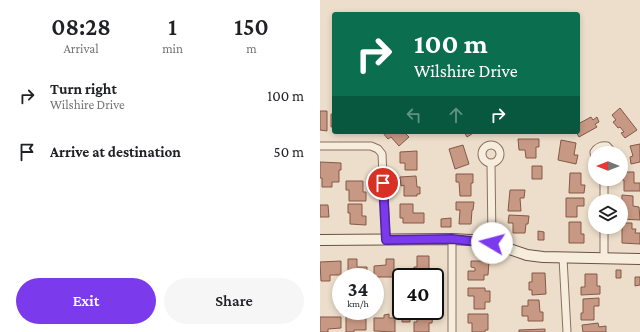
<!DOCTYPE html>
<html lang="en">
<head>
<meta charset="utf-8">
<style>
  :root { --surface:#fff; --page:#f6f6f6; --text:#202124; --muted:#757577; --accent:#7c3aed }
  body { margin:0; font-family:"Crimson Pro",serif; background:var(--page); color:var(--text); height:100vh; display:flex; flex-direction:column; font-size:15px; white-space:nowrap }
  * { box-sizing:border-box; margin:0 }
  p { font-size:13px; color:var(--muted) }
  .icon { flex:none; width:22px; height:22px; fill:none; stroke:currentColor; stroke-width:2; stroke-linecap:round; stroke-linejoin:round }
  .map { position:relative; flex:1; overflow:hidden }
  .side { display:flex; flex-direction:column; background:var(--surface); width:320px }
  .side>* { flex:none }
  .guide { position:absolute; left:12px; top:12px; width:248px; height:122px; border-radius:4px; box-shadow:0 2px 6px #0003; background:#0b6e4f; color:#fff; overflow:hidden }
  .needle { width:26px; rotate:270deg }
  .buttons { position:absolute; left:268px; top:146px; display:grid; gap:8px }
  .buttons a { display:grid; place-items:center; width:40px; height:40px; border-radius:50%; background:var(--surface); box-shadow:0 2px 6px #0003; font-size:20px }
  .speed { position:absolute; left:12px; top:268px; display:flex; gap:8px; font-size:20px; font-weight:700; text-align:center }
  .speed>* { display:grid; place-content:center; width:52px; height:52px; border-radius:50%; background:var(--surface); box-shadow:0 2px 6px #0003; line-height:1 }
  .speed small { font-size:10px; font-weight:400 }
  .speed .limit { border:2px solid #111; border-radius:6px; background:#fff; color:#111 }
  .pin { position:absolute; display:grid; place-items:center; width:34px; height:34px; color:#fff; margin:-17px; border:2px solid #fff; border-radius:50%; box-shadow:0 1px 4px #0007 }
  .me { position:absolute; width:44px; margin:-22px; rotate:278deg; stroke-linejoin:round; filter:drop-shadow(0 0 3px #0008) }
  .turn { display:flex; align-items:center; gap:14px; height:84px; padding:0 16px; font-size:18px }
  .turn .icon { width:52px; height:52px; stroke-width:2.5 }
  .turn b { display:block; font-size:28px; line-height:34px }
  .lanes { display:flex; align-items:center; height:38px; padding:0 16px; background:#0003; justify-content:center; gap:20px; direction:ltr }
  .lanes .off { opacity:.35 }
  .eta { display:flex; justify-content:space-evenly; align-items:center; height:68px; text-align:center }
  .eta b { font-size:24px; font-weight:600; line-height:28px }
  .cta { display:flex; gap:8px; margin-top:auto; padding:8px 16px }
  .cta a { flex:1; height:46px; border-radius:24px; background:var(--accent); color:#fff; font-size:16px; font-weight:600; line-height:46px; text-align:center }
  .cta a+a { background:var(--page); color:var(--text) }
  ul { padding:0; list-style:none }
  li { display:flex; align-items:center; gap:12px; height:56px; padding:0 16px }
  li div { flex:1 }
  li b { display:block; font-size:15px }
  li em { font-style:normal }
  main { display:flex; flex:1; min-height:0 }
  .map>svg:first-child { display:block }
</style>
</head>
<body>
<main>
<section class="side">
<div class="eta">
<div><b>08:28</b><p>Arrival</p></div>
<div><b>1</b><p>min</p></div>
<div><b>150</b><p>m</p></div>
</div>
<ul>
<li><svg class="icon" aria-label="right" viewBox="0 0 24 24"><path d="M7 20v-9h11M14 6l5 5-5 5"/></svg><div><b>Turn right</b><p>Wilshire Drive</p></div><em>100 m</em></li>
<li><svg class="icon" aria-label="arrive" viewBox="0 0 24 24"><path d="M6 21V4h12l-3 4 3 4H6"/></svg><div><b>Arrive at destination</b></div><em>50 m</em></li>
</ul>
<div class="cta"><a>Exit</a><a>Share</a></div>
</section>
<div class="map">
<svg width="320" height="332" viewBox="0 0 320 332">
  <rect width="100%" height="100%" fill="#ecdeca"/>
  <path fill="#c79883" stroke="#855947" d="M300,108L317,130L305,138L301,133L304,132L300,127L298,128L293,122L296,120L292,115Z
    M0,111H7V131L0,130Z
    M11,114H14V127H11Z
    M271,117L273,120L277,117L279,122L275,124L277,127L259,137L256,132H258V124Z
    M64,132H84L89,137L79,146L71,137L68,139L63,133Z
    M144,132H155L147,137Z
    M198,139H219V147H216V158H206L205,150H199Z
    M241,140L256,143L254,155H258L256,164L238,160Z
    M320,144V162L311,164L310,157L313,156L310,146Z
    M143,145L149,164L135,169L129,149Z
    M97,151V170H85V163H80V152Z
    M0,162L21,163V170H19V182H12V187H2V178H0Z
    M212,166H222V179H212Z
    M301,172H314V183H320V191H304V180H301Z
    M250,173H261V185H265L264,193H249Z
    M136,174H153V183H151V196H140L139,182H136Z
    M96,176L97,187H100V194H97V196H84V185L81,186L80,177Z
    M26,181H43V192H46V201H29V190H26Z
    M190,190H205L204,198H200L201,211H188Z
    M302,195L313,196V206L319,207L320,220L301,219Z
    M246,198H264V206H257V217H246Z
    M136,202H154L153,210H152L151,224H139L140,210H136Z
    M28,204H42V216H46V225L30,224V213H28Z
    M80,204H93V213H104V223H83V218H80Z
    M0,205H8L9,217H0Z
    M189,215L209,216L208,224H206L205,233H193V223H188Z
    M131,218V227H121V219Z
    M249,222H261V234H264V243H249Z
    M302,223H312V229H316L315,233H320V244L302,243Z
    M218,231L224,232V240H218Z
    M97,256H109V269H113V277H97V274H93L94,267H97Z
    M28,259H37V267H47V277H28Z
    M66,259H74V277H54V266L66,265Z
    M21,261V275H10V281H1L0,262Z
    M151,261H169L168,275H164V280H148V271H155V268L151,267Z
    M296,270H301V278H296Z
    M212,273H225L226,294L212,295V290H209V282H212Z
    M265,274H277V286H280V294L261,295V287H265Z
    M315,277H320V285L315,286Z
    M148,288H165V291H170V302H165V309H154V296H148Z
    M279,298V306H274V320H261V313H263V299Z
    M208,300H219L220,312H223V321H208V316H202V306H208Z
    M90,311V322H82V312Z
    M26,312H36V316H46V330H34V332H26Z
    M69,314V318H75V332L54,331V318H64V315Z
    M97,314H113L112,323H109V332H94V322H97Z
    M148,314H168V330H165V332H152V323H148Z
    M0,317H21V328L8,329V332H0Z
    M278,323L279,327L286,326V332H263L262,325Z
    M225,329V332H199V330Z"/>
  <g fill="none" stroke-linecap="round" stroke-linejoin="round">
    <g stroke="#887160" stroke-width="9">
      <path id="street" d="M162 154a9 9 0 1 1 18 0a9 9 0 1 1-18 0Z
        M0,146H51L58,149L62,154L66,240
        M275,160L274,152C277,147 282,145 287,146L293,153
        M171,164L172,243
        M284,179V201
        M284,227V259
        M243,258L247,332
        M132,332V239"/>
    </g>
    <g stroke="#6a5243" stroke-width="12">
      <path id="secondary" d="M0,240L132,239L150,240L172,243L207,255L223,257L320,259"/>
    </g>
    <use href="#street" stroke="#f7eddd" stroke-width="7"/>
    <use href="#secondary" stroke="#f7eddd" stroke-width="10"/>
  </g>
  <g fill="none" stroke-linecap="round" stroke-linejoin="round">
    <g stroke="#51269a" stroke-width="10">
      <path id="route" d="M63,183L66,240L132,239L172,243"/>
    </g>
    <use href="#route" stroke="#7c3aed" stroke-width="7"/>
  </g>
</svg>
<div class="buttons">
<a><svg class="needle" viewBox="-14 -14 28 28"><path d="M0-13l5 13h-10z" fill="#e53935"/><path d="M0 13l5-13h-10z" fill="#757577"/></svg></a>
<a><svg class="icon" aria-label="layers" viewBox="0 0 24 24"><path d="M12 4l9 5-9 5-9-5zM3 14l9 5 9-5"/></svg></a>
</div>
<div class="speed"><div>34<small>km/h</small></div><div class="limit">40</div></div>
<div class="pin" style="left:63px;top:183px;background:#d93025"><svg class="icon" aria-label="arrive" viewBox="0 0 24 24"><path d="M6 21V4h12l-3 4 3 4H6"/></svg></div>
<svg class="me" style="left:172px;top:243px" viewBox="-20 -20 40 40"><circle r="19" fill="#fff"/><path d="M0-13L10 11 0 6-10 11z" fill="#7c3aed"/></svg>
<div class="guide">
<div class="turn"><svg class="icon" aria-label="right" viewBox="0 0 24 24"><path d="M7 20v-9h11M14 6l5 5-5 5"/></svg><div><b>100 m</b>Wilshire Drive</div></div>
<div class="lanes"><svg class="icon off" aria-label="left" viewBox="0 0 24 24"><path d="M17 20v-9H6M10 6l-5 5 5 5"/></svg><svg class="icon off" aria-label="ahead" viewBox="0 0 24 24"><path d="M12 20V5M6 11l6-6 6 6"/></svg><svg class="icon" aria-label="right" viewBox="0 0 24 24"><path d="M7 20v-9h11M14 6l5 5-5 5"/></svg></div>
</div>
</div>
</main>
</body>
</html>
